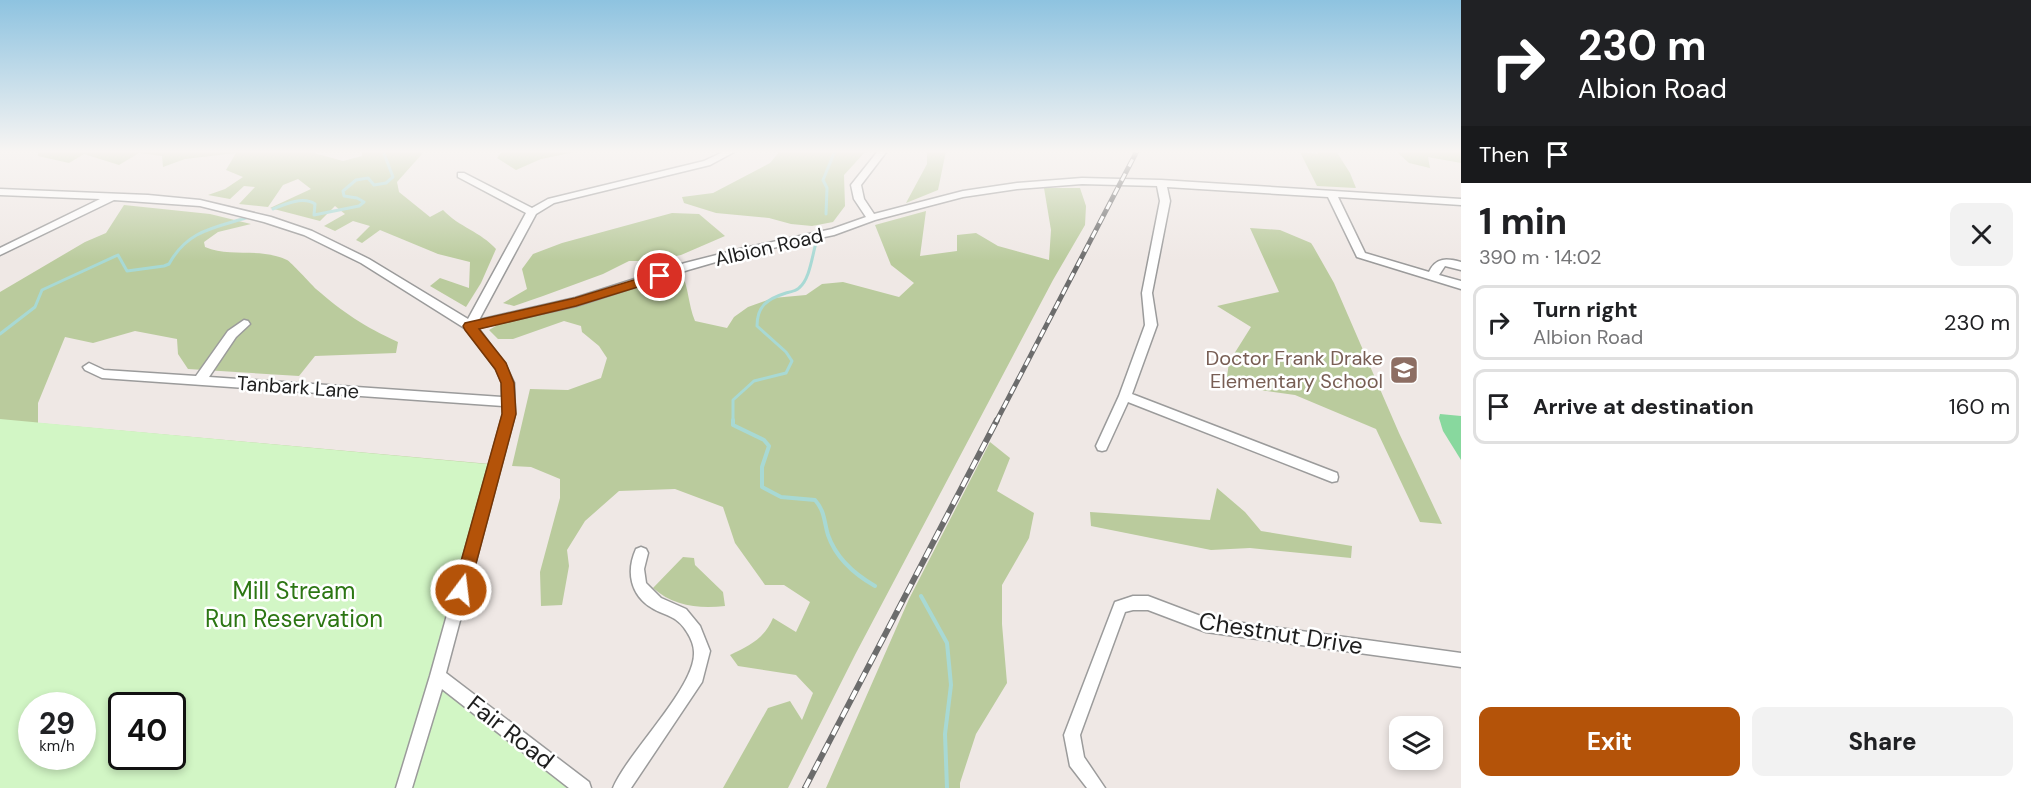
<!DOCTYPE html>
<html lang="en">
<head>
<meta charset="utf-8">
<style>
  :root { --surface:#fff; --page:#f2f2f2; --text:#202124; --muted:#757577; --line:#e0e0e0; --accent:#b45309 }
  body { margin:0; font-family:"DM Sans",sans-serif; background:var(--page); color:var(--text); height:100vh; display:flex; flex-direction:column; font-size:22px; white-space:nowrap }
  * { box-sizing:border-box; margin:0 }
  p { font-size:20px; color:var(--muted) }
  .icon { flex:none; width:33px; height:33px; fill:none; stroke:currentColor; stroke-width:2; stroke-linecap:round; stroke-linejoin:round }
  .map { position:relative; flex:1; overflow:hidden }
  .details { display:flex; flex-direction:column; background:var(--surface); width:570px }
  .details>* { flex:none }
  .top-card { background:#202124; color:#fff; overflow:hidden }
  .fabs { position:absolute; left:1389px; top:716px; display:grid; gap:12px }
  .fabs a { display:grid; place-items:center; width:54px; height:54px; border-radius:12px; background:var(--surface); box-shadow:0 3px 9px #0003; font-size:30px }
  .speed { position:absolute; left:18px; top:692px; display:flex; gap:12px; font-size:30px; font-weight:700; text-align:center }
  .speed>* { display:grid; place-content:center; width:78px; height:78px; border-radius:50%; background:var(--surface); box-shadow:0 3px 9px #0003; line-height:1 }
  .speed small { font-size:15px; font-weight:400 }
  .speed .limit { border:3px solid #111; border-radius:9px; background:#fff; color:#111 }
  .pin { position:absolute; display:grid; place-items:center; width:51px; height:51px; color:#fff; margin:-26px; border:3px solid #fff; border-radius:50%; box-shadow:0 2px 6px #0007 }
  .me { position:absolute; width:66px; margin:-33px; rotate:15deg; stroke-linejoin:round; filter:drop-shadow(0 0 4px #0008) }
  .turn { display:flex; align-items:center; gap:21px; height:126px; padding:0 18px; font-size:27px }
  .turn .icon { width:78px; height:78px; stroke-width:2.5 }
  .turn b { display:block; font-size:42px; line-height:51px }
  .then { display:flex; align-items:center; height:57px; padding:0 18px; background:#0003; gap:12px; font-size:22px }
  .round { display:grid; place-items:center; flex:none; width:63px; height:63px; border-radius:12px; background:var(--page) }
  .summary { display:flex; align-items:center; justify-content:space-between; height:102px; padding:0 18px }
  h1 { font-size:36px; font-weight:800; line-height:45px }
  .cta { display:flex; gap:12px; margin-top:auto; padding:12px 18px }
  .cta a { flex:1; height:69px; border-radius:12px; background:var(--accent); color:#fff; font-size:24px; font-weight:800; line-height:69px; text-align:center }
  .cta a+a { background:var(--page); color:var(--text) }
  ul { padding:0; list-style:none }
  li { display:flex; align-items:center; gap:18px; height:75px; margin:0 12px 9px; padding:0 6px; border:3px solid var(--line); border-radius:12px }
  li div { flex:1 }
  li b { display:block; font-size:22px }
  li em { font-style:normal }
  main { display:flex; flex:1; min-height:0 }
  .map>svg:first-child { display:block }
</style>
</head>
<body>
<main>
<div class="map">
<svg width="1461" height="788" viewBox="0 0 1461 788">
  <rect width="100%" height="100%" fill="#efe8e5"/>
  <path fill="#bacb9d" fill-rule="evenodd" d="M38,151H307L343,161L362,156V151H421L422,154L397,182L399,192L430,217L443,210C459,227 481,232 496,249L481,283L466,307L430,286L440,278L469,288L470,262L438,254L380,230L362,243L356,240L370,226L353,221L335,231L324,226L345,214L335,206L320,221L270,208L311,189L298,179L283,185L268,207L239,204L255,187L244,186L230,199L208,195L225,189L243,177L226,170L236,153L185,159L163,167L162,156L139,153L119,165L84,154L69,163L38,156Z
    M502,151H580L541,159L516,170L497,158Z
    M780,151H866L844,175L845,206L833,222L812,226L791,224L769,218L716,213L684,203L682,197L713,193L770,163Z
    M927,151H946L938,190L906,203L927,164Z
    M1317,151H1336L1350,173L1356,188L1317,186L1300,152L1318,154Z
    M1396,151H1461V163L1428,157L1430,168L1409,163Z
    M1044,188H1080L1086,206L1085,225L1053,280L856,653L788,788H723L768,708L790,701L802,720L813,693L796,675L738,666L730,655C749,646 764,639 773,618L796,632L810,602L784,585H765L735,543L723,507L675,489L619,491L585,521L567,550L569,566L562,605L541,606L540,572L560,498V479L531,467L512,466L530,389L568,390L601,378L607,358L599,346L582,332L581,326L564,321L513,339H498L489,330L501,323L569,308L681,272C689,288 688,304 695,321L727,328L734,317L748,307L773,298L806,295L822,284L843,282L899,297L914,283L891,265L875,225L926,211L920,256L957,251V235L976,233L998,246L1049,260L1051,230Z
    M124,205L210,214L251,224L218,232L204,242L205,247C231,258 260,247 287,260C291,262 310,283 316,289C344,313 363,326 398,342L396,353L315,356L299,376L188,369L178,354L177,339L135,331L93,343L65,337L38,403V423L490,464L384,788H0V292L85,242L106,233ZM32,705H82V756H32ZM122,705H172V756H122Z
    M672,213L699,214L725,236L681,255L653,261H629L603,274L543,296L514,306L503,303L527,289L522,269L533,254L562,243Z
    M1250,228L1280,230L1311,243L1313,246L1334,283L1399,433L1442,524L1420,522L1376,429L1295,395L1226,385L1229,362L1251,327L1217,306L1279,292Z
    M990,442L1010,458L997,491L1034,513L1029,538L1002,585V624L1007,683L976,734L960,783V788H826L909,599Z
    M1217,488L1245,512L1261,531L1352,546L1351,558L1250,548L1211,550L1091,526L1090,512L1210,520Z
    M683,557L694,558L695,565L723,592L725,606C699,609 673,606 653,588Z"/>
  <path fill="#d2f6c5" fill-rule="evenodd" d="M0,419L497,465L439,672L585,788H0ZM32,705H82V756H32ZM122,705H172V756H122Z"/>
  <path fill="#88d89e" d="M1440,414L1461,416V460L1443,431L1439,418Z"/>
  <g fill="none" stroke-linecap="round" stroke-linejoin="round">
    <path stroke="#a8d9d4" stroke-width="3" d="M273,209C285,204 303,196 315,204L314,215L359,206L364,202L357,198L344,196L343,191L356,180L368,178L374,185L386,183L393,177L383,151
      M826,214L827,188L823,180L835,151
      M0,334L35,307L42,290L118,255L127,271L164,266L169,264C187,231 213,228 246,218
      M733,422V400L754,381L786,373L792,361L786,352L757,326C757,306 767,299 786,293C790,292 796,291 799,288C810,279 812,256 816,243"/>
    <path stroke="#a8d9d4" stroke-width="4" d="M733,420V425L764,440L769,446L762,467V487L781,497L815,500C825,511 824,522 828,535C836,558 854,574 875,586
      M921,596L947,643L951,685L945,734L947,788"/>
    <g stroke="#9b9b9b" stroke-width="3">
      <path id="minor" d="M725,151H736L710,165L554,203L536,214L479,320L575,298L685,263L740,249L832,229L866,217L854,199L851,185L878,151H887L861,185L864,199L874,214L963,191L1017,183L1082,178L1161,180L1461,199V205L1338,197L1365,253L1429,272C1436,257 1447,258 1461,262V270L1445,266L1439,275L1461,281V289L1357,257L1328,197L1167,187L1170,201L1152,293L1157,325L1132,394L1337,473L1338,477L1337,481L1332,482L1128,402L1106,450L1102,451L1098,450L1096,446L1119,396L1145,325L1142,293L1160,201L1157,186L1082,184L1017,189L963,197L875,220L834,235L740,255L688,270L576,306L478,328L505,364L514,383L515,414L446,673L589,782L591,788H569L442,689L412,788H396L430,676L503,414V406L102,378L85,370L83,367L89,363L104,370L196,376L228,331L244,320L248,321L250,324L236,337L209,377L502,397V383L496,369L466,329L361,263L304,235L264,222L200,206L114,200L0,255V248L100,199L0,195V189L148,195L200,200L271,217L312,231L369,259L468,319L526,213L458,177V173H464L532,208L548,199L704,161Z
        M641,547L646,549L648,553L644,569L646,583L661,598L686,609L700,626L710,651L702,682L631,788H613C628,752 696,687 694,652C694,640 683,623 673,618C666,614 658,612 652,608C630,595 626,571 636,549Z
        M1133,596H1148L1206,618L1461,653V667L1206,632L1148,610H1133L1125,612L1080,735L1084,757L1105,788H1087L1070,766L1064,735L1115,602Z"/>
    </g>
    <use href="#minor" fill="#fff" fill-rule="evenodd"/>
    <g stroke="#6c6c6c" stroke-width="5">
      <path id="rail-far1" d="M996,422L1137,151"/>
    </g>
    <g stroke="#6c6c6c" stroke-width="6">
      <path id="rail" d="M805,788L997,420"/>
    </g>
    <use href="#rail-far1" stroke="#fff" stroke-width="3" stroke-dasharray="8" stroke-linecap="butt"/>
    <use href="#rail" stroke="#fff" stroke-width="4" stroke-dasharray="10" stroke-linecap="butt"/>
  </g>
  <linearGradient id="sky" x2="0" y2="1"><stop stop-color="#8ec3e0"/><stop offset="0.58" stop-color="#f8f5f3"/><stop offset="1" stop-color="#f8f5f3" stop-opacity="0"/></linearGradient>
  <rect width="1461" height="261" fill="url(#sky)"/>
  <path fill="#b45309" stroke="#753606" stroke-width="1.5" d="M660,272L664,273V279L576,306L479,329L506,363L514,383L516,414L469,590L467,595L461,598L455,595L453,590L502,414L501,383L495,369L465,330L463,326L465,323L575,298Z"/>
  <defs>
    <g id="school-square" transform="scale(1.5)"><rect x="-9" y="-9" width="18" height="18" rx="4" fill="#8d6e63" stroke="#fff"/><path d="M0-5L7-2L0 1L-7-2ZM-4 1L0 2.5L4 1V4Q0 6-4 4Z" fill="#fff"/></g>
  </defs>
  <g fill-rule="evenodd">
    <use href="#school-square" x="1404" y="370"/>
  </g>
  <g text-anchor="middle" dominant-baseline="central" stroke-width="5" stroke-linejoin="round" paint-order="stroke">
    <g font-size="20" fill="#1e1e1e" stroke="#fff">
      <text transform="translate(769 247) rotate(-13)">Albion Road</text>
      <text transform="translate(298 387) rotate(4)">Tanbark Lane</text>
    </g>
    <g font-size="20" fill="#785e54" stroke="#fff" text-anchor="end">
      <text x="1383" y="358">Doctor Frank Drake<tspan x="1383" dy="23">Elementary School</tspan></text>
    </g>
    <g font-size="24" fill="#2c7613" stroke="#fff">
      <text x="294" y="590">Mill Stream<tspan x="294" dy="28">Run Reservation</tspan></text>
    </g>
    <g font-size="24" fill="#1e1e1e" stroke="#fff">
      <text transform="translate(1281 633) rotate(9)">Chestnut Drive</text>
      <text transform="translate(511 732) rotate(38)">Fair Road</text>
    </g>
  </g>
</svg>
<div class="fabs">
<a><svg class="icon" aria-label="layers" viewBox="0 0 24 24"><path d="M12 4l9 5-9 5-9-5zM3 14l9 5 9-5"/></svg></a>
</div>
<div class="speed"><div>29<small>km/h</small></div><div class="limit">40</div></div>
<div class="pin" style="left:660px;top:276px;background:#d93025"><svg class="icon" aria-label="arrive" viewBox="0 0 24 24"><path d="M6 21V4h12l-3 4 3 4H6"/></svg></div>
<svg class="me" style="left:461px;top:590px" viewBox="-20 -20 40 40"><circle r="17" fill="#b45309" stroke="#fff" stroke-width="3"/><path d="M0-11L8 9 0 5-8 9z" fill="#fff"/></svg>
</div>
<section class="details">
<div class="top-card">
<div class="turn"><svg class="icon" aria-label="right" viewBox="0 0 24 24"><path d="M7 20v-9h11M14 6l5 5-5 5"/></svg><div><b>230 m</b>Albion Road</div></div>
<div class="then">Then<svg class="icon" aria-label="arrive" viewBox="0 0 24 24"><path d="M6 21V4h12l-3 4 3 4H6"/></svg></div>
</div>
<div class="summary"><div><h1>1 min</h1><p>390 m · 14:02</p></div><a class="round"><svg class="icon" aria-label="close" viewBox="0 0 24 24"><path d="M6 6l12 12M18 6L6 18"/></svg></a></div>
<ul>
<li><svg class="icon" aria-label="right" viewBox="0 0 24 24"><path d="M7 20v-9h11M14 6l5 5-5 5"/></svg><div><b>Turn right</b><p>Albion Road</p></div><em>230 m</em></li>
<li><svg class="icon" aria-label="arrive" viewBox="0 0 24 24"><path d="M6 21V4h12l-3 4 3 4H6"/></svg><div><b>Arrive at destination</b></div><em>160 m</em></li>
</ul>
<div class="cta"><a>Exit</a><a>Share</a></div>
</section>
</main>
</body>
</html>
